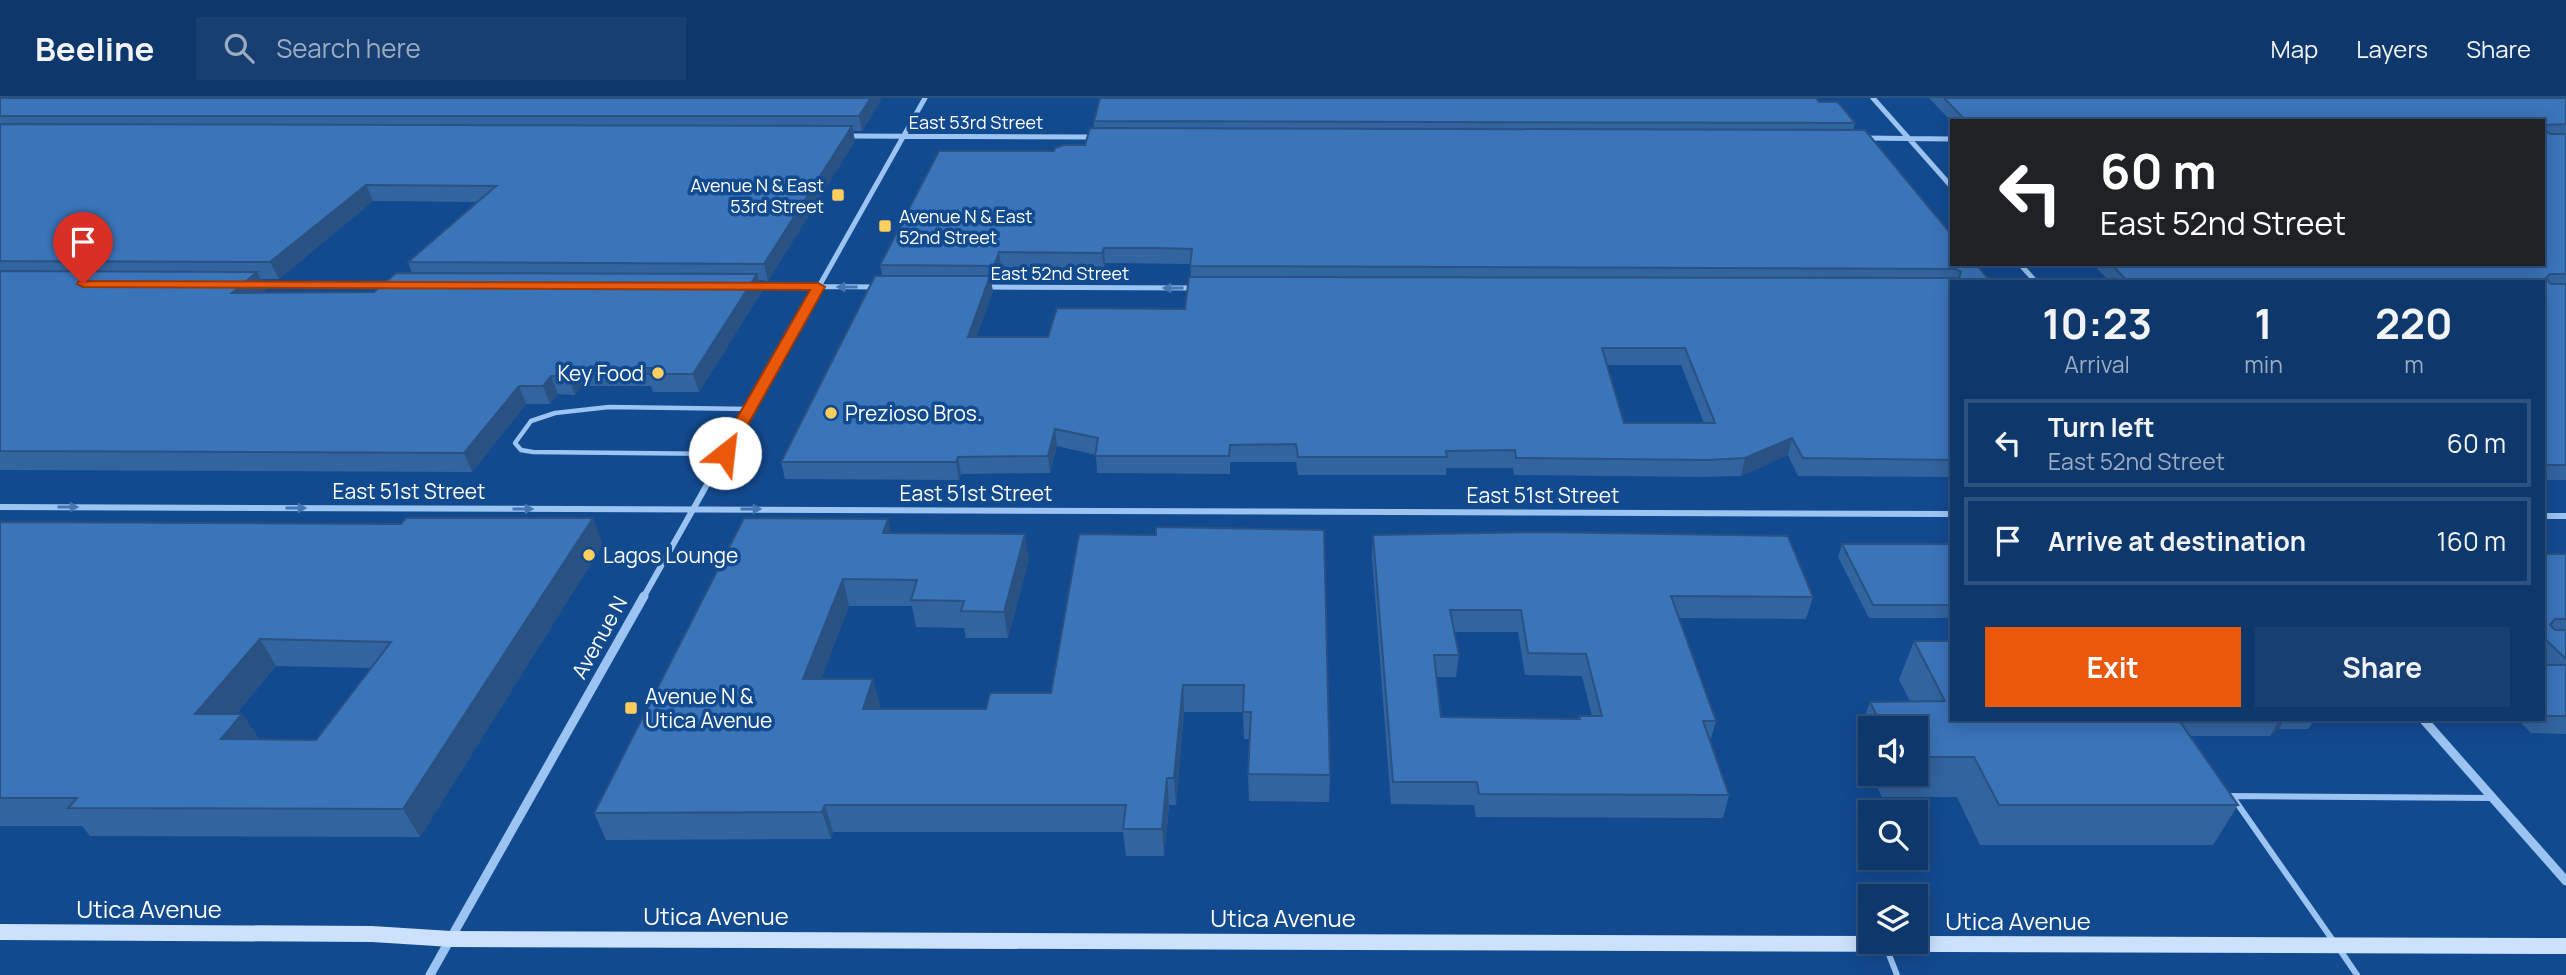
<!DOCTYPE html>
<html lang="en">
<head>
<meta charset="utf-8">
<style>
  :root { --surface:#0e386c; --page:#173f72; --text:#f1f3f6; --muted:#9bacc2; --line:#2e527f; --accent:#ea580c }
  body { margin:0; font-family:Manrope,sans-serif; background:var(--page); color:var(--text); height:100vh; display:flex; flex-direction:column; font-size:26px; white-space:nowrap }
  * { box-sizing:border-box; margin:0 }
  p { font-size:23px; color:var(--muted) }
  .icon { flex:none; width:38px; height:38px; fill:none; stroke:currentColor; stroke-width:2; stroke-linecap:round; stroke-linejoin:round }
  .map { position:relative; flex:1; overflow:hidden }
  .drawer { position:absolute; left:1950px; top:182px; width:595px; height:441px; display:flex; flex-direction:column; background:var(--surface); border-radius:0px; box-shadow:0 4px 18px #0003,0 0 0 2px var(--line) }
  .drawer>* { flex:none }
  .guide { position:absolute; left:1950px; top:21px; width:595px; height:147px; border-radius:0px; box-shadow:0 4px 18px #0003,0 0 0 2px var(--line); background:#202124; color:#fff; overflow:hidden }
  .controls { position:absolute; left:1858px; top:618px; display:grid; gap:14px }
  .controls a { display:grid; place-items:center; width:70px; height:70px; border-radius:0px; background:var(--surface); box-shadow:0 4px 18px #0003,0 0 0 2px var(--line); font-size:35px }
  .pin { position:absolute; display:grid; place-items:center; width:60px; height:60px; color:#fff; margin:-72px -30px; border-radius:50% 50% 50% 0; rotate:-45deg; box-shadow:0 0 7px #0007 }
  .pin .icon { rotate:45deg }
  .me { position:absolute; width:77px; margin:-38px; rotate:29deg; stroke-linejoin:round; filter:drop-shadow(0 0 5px #0008) }
  .turn { display:flex; align-items:center; gap:24px; height:147px; padding:0 35px; font-size:32px }
  .turn .icon { width:91px; height:91px; stroke-width:2.5 }
  .turn b { display:block; font-size:49px; line-height:60px }
  .eta { display:flex; justify-content:space-evenly; align-items:center; height:119px; text-align:center }
  .eta b { font-size:42px; font-weight:700; line-height:49px }
  .primary-button { display:flex; gap:14px; margin-top:auto; padding:14px 35px }
  .primary-button a { flex:1; height:80px; border-radius:0px; background:var(--accent); color:#fff; font-size:28px; font-weight:700; line-height:80px; text-align:center }
  .primary-button a+a { background:var(--page); color:var(--text) }
  ul { padding:0; list-style:none }
  li { display:flex; align-items:center; gap:21px; height:88px; margin:0 14px 10px; padding:0 21px; border:4px solid var(--line); border-radius:0px }
  li div { flex:1 }
  li b { display:block; font-size:26px }
  li em { font-style:normal }
  header { display:flex; align-items:center; gap:42px; box-sizing:border-box; height:98px; padding:0 35px; background:var(--surface); border-bottom:2px solid var(--line) }
  header strong { font-size:33px }
  nav { display:flex; gap:38px; margin-inline-start:auto; font-size:24px }
  .search { width:490px; height:63px; background:var(--page); display:flex; align-items:center; gap:18px; box-sizing:border-box; padding:0 24px; border-radius:0px; color:var(--muted); font-size:26px }
  .map>svg:first-child { display:block }
</style>
</head>
<body>
<header>
<strong>Beeline</strong>
<div class="search"><svg class="icon" aria-label="search" viewBox="0 0 24 24"><circle cx="10" cy="10" r="6"/><path d="M15 15l6 6"/></svg>Search here</div>
<nav><a>Map</a><a>Layers</a><a>Share</a></nav>
</header>
<div class="map">
<svg width="2566" height="877" viewBox="0 0 2566 877">
  <rect width="100%" height="100%" fill="#124a90"/>
  <g fill="none" stroke-linecap="round" stroke-linejoin="round">
    <path stroke="#9cc4f2" stroke-width="4.5" d="M725,356L533,354L521,352L515,345L531,323L555,315L609,309L750,311"/>
    <path stroke="#9cc4f2" stroke-width="6" d="M2334,844L2232,698L2493,700
      M1886,849L1897,877
      M2340,852L2357,877"/>
    <path stroke="#9cc4f2" stroke-width="5" d="M1873,0L1951,88
      M848,38L1095,39
      M1863,40L1951,41
      M2020,166L2036,184
      M254,186L390,187
      M751,188L876,189
      M982,189L1195,190
      M804,215L925,0"/>
    <path stroke="#9cc4f2" stroke-width="6" d="M0,409L1951,416
      M2543,418H2566
      M643,500L805,213"/>
    <path stroke="#9cc4f2" stroke-width="9" d="M2423,621L2566,783
      M430,877L644,498"/>
    <path fill="#cbe1fc" fill-rule="evenodd" d="M0,826L372,828L451,833L1871,838V844H1916V838L2566,840V856L451,849L372,844L0,842Z"/>
  </g>
  <path fill="#32649f" fill-rule="evenodd" d="M0,0H882L862,33H853L855,43L768,183L759,182L762,193L699,294H653L651,288H582L575,297L558,296L550,306H526L472,374L0,372ZM373,103L478,104L408,164L412,175L374,194L262,195L266,191L261,181H279Z
    M1929,0H2566V382H2543V184H2110L2093,166H2543V23H1951Z
    M1819,4L1855,25L1853,32L1991,184H1951V379L1798,378L1788,357L1741,378L1703,379L1514,377L1513,370H1446V377H1298L1296,364H1230V376L1097,375L1096,357L1057,348L1050,375L961,376L959,382L785,381L781,364L882,178L880,167L1054,53L1085,47L1094,30V23ZM1105,165L1190,166L1191,179L1185,211L1048,239H976L993,194L991,183H996L1001,170H1104ZM1607,267H1681L1704,325H1624Z
    M888,421L891,435L1029,461L1008,540H966L964,530L916,529L912,508H849L821,581H873L880,608L879,611H986L1051,595L1156,437L1330,677L1329,704L1249,703L1248,676L1250,641H1244L1243,614H1184L1176,707H1169L1164,758H1126L1123,734H833L831,741L606,742L594,715Z
    M0,424L603,446L420,739L90,738L82,728H0ZM276,568L371,570L316,642L259,641L242,616H236Z
    M1373,437L1813,499L1806,521L1679,520L1716,623L1710,644L1729,697L1723,720L1476,719L1474,707L1391,706L1372,459ZM1454,534H1518L1525,577L1582,578L1592,618H1579V621L1441,619L1436,579H1456L1459,557Z
    M1842,446H1951V520H1869L1838,459Z
    M2543,456H2566V636L2531,635L2517,621H2543Z
    M1914,543H1951V621H2315L2308,631H2279L2270,638H2190L2238,707L2213,747H1980L1957,699H1882L1856,643L1870,604L1910,603L1899,582ZM1871,630H1916V676H1871Z"/>
  <path fill="#295182" d="M871,0H882L862,33L859,18Z
    M852,28L855,43L768,183L764,166Z
    M366,87L373,103L279,181L270,164Z
    M1104,150L1105,165L1104,170L1102,155Z
    M999,154L1001,170L996,183L994,168Z
    M257,174L266,191L241,212L232,195Z
    M757,176L762,193L699,294L693,276Z
    M990,178L993,194L970,256L968,239Z
    M575,270L582,288L575,297L568,279Z
    M551,278L558,296L550,306L543,288Z
    M519,288L526,306L472,374L464,355Z
    M1055,331L1057,348L1050,375L1048,358Z
    M1792,340L1788,357L1741,378L1745,360Z
    M958,359L961,376L959,382L956,364Z
    M593,420L603,446L420,739L403,711Z
    M888,421L894,446L883,435Z
    M1025,436L1029,461L1008,540L1004,514Z
    M843,481L849,508L811,608L803,581Z
    M260,541L276,568L213,643L195,616Z
    M873,581L880,608L870,638L863,611Z
    M1183,587L1184,614L1176,707L1174,680Z
    M242,616L260,643L221,641Z
    M2280,621H2285L2279,631L2270,638Z
    M1167,680L1169,707L1164,758L1162,731Z
    M825,707L833,734L831,741L822,714Z"/>
  <path fill="#3a74b9" stroke="#295182" stroke-width="2" fill-rule="evenodd" d="M0,0H871L859,18H0Z
    M1100,0H1816L1819,4H1838L1855,25L1094,23Z
    M1944,0H2566V26L2545,27V32L2550,36H2566V176H2550L2546,180L2551,186H2566V367H2543V184H2128L2111,166H2543V23H1966Z
    M0,26L852,28L764,166L408,164L496,88L366,87L270,164L0,163Z
    M1090,30L1865,32L1951,136V166H1976L1991,184H1951V362L1803,360L1792,340L1745,360L1707,362L1516,360L1515,352L1446,353L1447,359H1298L1296,346L1230,347L1229,358H1095L1098,340L1055,331L1048,358L958,359L956,364H781L875,178H990L968,239H1048L1057,210L1185,211L1189,179L1959,180L1961,174L1956,171L1190,168L1192,151L1158,150H1104L1102,155L999,154L994,168L880,167L939,53H1054L1055,50L1064,47H1085ZM1602,250H1685L1715,325H1624Z
    M0,173L257,174L232,195L374,194L396,175L757,176L693,276H647L651,270H575L568,279L551,278L543,288H519L464,355L0,353Z
    M406,420H593L403,711L68,710L77,700H0V424L401,426ZM260,541L391,544L316,642L221,641L242,616H195Z
    M744,420L888,421L883,435L1025,436L1004,514L961,513L964,503L911,502L917,482L843,481L803,581H873L863,611H986L990,595H1051L1079,436L1156,437V429L1324,432L1330,677L1248,676L1251,614H1243L1244,587H1183L1174,680H1167L1162,731H1123L1126,707H825L822,714L594,715Z
    M1537,434L1788,438L1813,499L1671,498L1716,623H1703L1729,697L1479,696L1477,684H1393L1373,437ZM1450,512H1521L1528,555L1586,556L1602,618H1579L1580,621L1441,619L1434,557H1459Z
    M1842,446H1951V507H1873Z
    M2543,456H2566V521H2555L2550,527L2555,532H2566V561L2543,539Z
    M1914,543H1951V621H2178L2238,707H1999L1974,659H1916V630H1883L1870,604L1945,603Z
    M2543,567H2566V618H2544L2543,616Z"/>
  <defs><path id="oneway-solid" d="M-6-.8H1V-3.2L6.5 0L1 3.2V.8H-6Z" transform="scale(1.75)"/></defs>
  <g fill="#4275b2">
    <use href="#oneway-solid" transform="translate(847 189) rotate(-180)"/>
    <use href="#oneway-solid" transform="translate(1173 190) rotate(-180)"/>
    <use href="#oneway-solid" transform="translate(68 409)"/>
    <use href="#oneway-solid" transform="translate(296 410)"/>
    <use href="#oneway-solid" transform="translate(523 411)"/>
    <use href="#oneway-solid" transform="translate(751 411)"/>
  </g>
  <path fill="#ea580c" stroke="#983908" stroke-width="2" d="M79,183L818,185L825,189L732,355L725,360L717,355L810,192L83,189L77,186Z"/>
  <g fill="#ffce5d" stroke="#124a90" stroke-width="2.5">
    <rect x="831" y="90" width="14" height="14" rx="3.5"/>
    <rect x="878" y="121" width="14" height="14" rx="3.5"/>
    <circle cx="658" cy="275" r="7"/>
    <circle cx="831" cy="315" r="7"/>
    <circle cx="589" cy="457" r="7"/>
    <rect x="624" y="603" width="14" height="14" rx="3.5"/>
  </g>
  <g text-anchor="middle" dominant-baseline="central" stroke-width="7" stroke-linejoin="round" paint-order="stroke">
    <g font-size="18" fill="#fff" stroke="#124a90">
      <text x="976" y="24">East 53rd Street</text>
      <text x="1060" y="175">East 52nd Street</text>
    </g>
    <g font-size="18" fill="#fff" stroke="#124a90" text-anchor="end">
      <text x="824" y="87">Avenue N &amp; East<tspan x="824" dy="21">53rd Street</tspan></text>
      <text x="899" y="118" text-anchor="start">Avenue N &amp; East<tspan x="899" dy="21">52nd Street</tspan></text>
    </g>
    <g font-size="21" fill="#fff" stroke="#124a90" text-anchor="start">
      <text x="644" y="275" text-anchor="end">Key Food</text>
      <text x="845" y="315">Prezioso Bros.</text>
      <text x="603" y="457">Lagos Lounge</text>
      <text x="645" y="598">Avenue N &amp;<tspan x="645" dy="24">Utica Avenue</tspan></text>
    </g>
    <g font-size="21" fill="#fff" stroke="#124a90">
      <text x="409" y="393">East 51st Street</text>
      <text x="976" y="395">East 51st Street</text>
      <text x="1543" y="397">East 51st Street</text>
      <text transform="translate(599 539) rotate(-61)">Avenue N</text>
    </g>
    <g font-size="24" fill="#fff" stroke="#124a90">
      <text x="149" y="810">Utica Avenue</text>
      <text x="716" y="817">Utica Avenue</text>
      <text x="1283" y="819">Utica Avenue</text>
      <text x="2018" y="822">Utica Avenue</text>
    </g>
  </g>
</svg>
<div class="controls">
<a><svg class="icon" aria-label="sound" viewBox="0 0 24 24"><path d="M4 9h4l5-4v14l-5-4H4zM17 9q2 3 0 6"/></svg></a>
<a><svg class="icon" aria-label="search" viewBox="0 0 24 24"><circle cx="10" cy="10" r="6"/><path d="M15 15l6 6"/></svg></a>
<a><svg class="icon" aria-label="layers" viewBox="0 0 24 24"><path d="M12 4l9 5-9 5-9-5zM3 14l9 5 9-5"/></svg></a>
</div>
<div class="pin" style="left:83px;top:186px;background:#d93025"><svg class="icon" aria-label="arrive" viewBox="0 0 24 24"><path d="M6 21V4h12l-3 4 3 4H6"/></svg></div>
<svg class="me" style="left:725px;top:355px" viewBox="-20 -20 40 40"><circle r="19" fill="#fff"/><path d="M0-13L10 11 0 6-10 11z" fill="#ea580c"/></svg>
<div class="guide">
<div class="turn"><svg class="icon" aria-label="left" viewBox="0 0 24 24"><path d="M17 20v-9H6M10 6l-5 5 5 5"/></svg><div><b>60 m</b>East 52nd Street</div></div>
</div>
<section class="drawer">
<div class="eta">
<div><b>10:23</b><p>Arrival</p></div>
<div><b>1</b><p>min</p></div>
<div><b>220</b><p>m</p></div>
</div>
<ul>
<li><svg class="icon" aria-label="left" viewBox="0 0 24 24"><path d="M17 20v-9H6M10 6l-5 5 5 5"/></svg><div><b>Turn left</b><p>East 52nd Street</p></div><em>60 m</em></li>
<li><svg class="icon" aria-label="arrive" viewBox="0 0 24 24"><path d="M6 21V4h12l-3 4 3 4H6"/></svg><div><b>Arrive at destination</b></div><em>160 m</em></li>
</ul>
<div class="primary-button"><a>Exit</a><a>Share</a></div>
</section>
</div>
</body>
</html>
